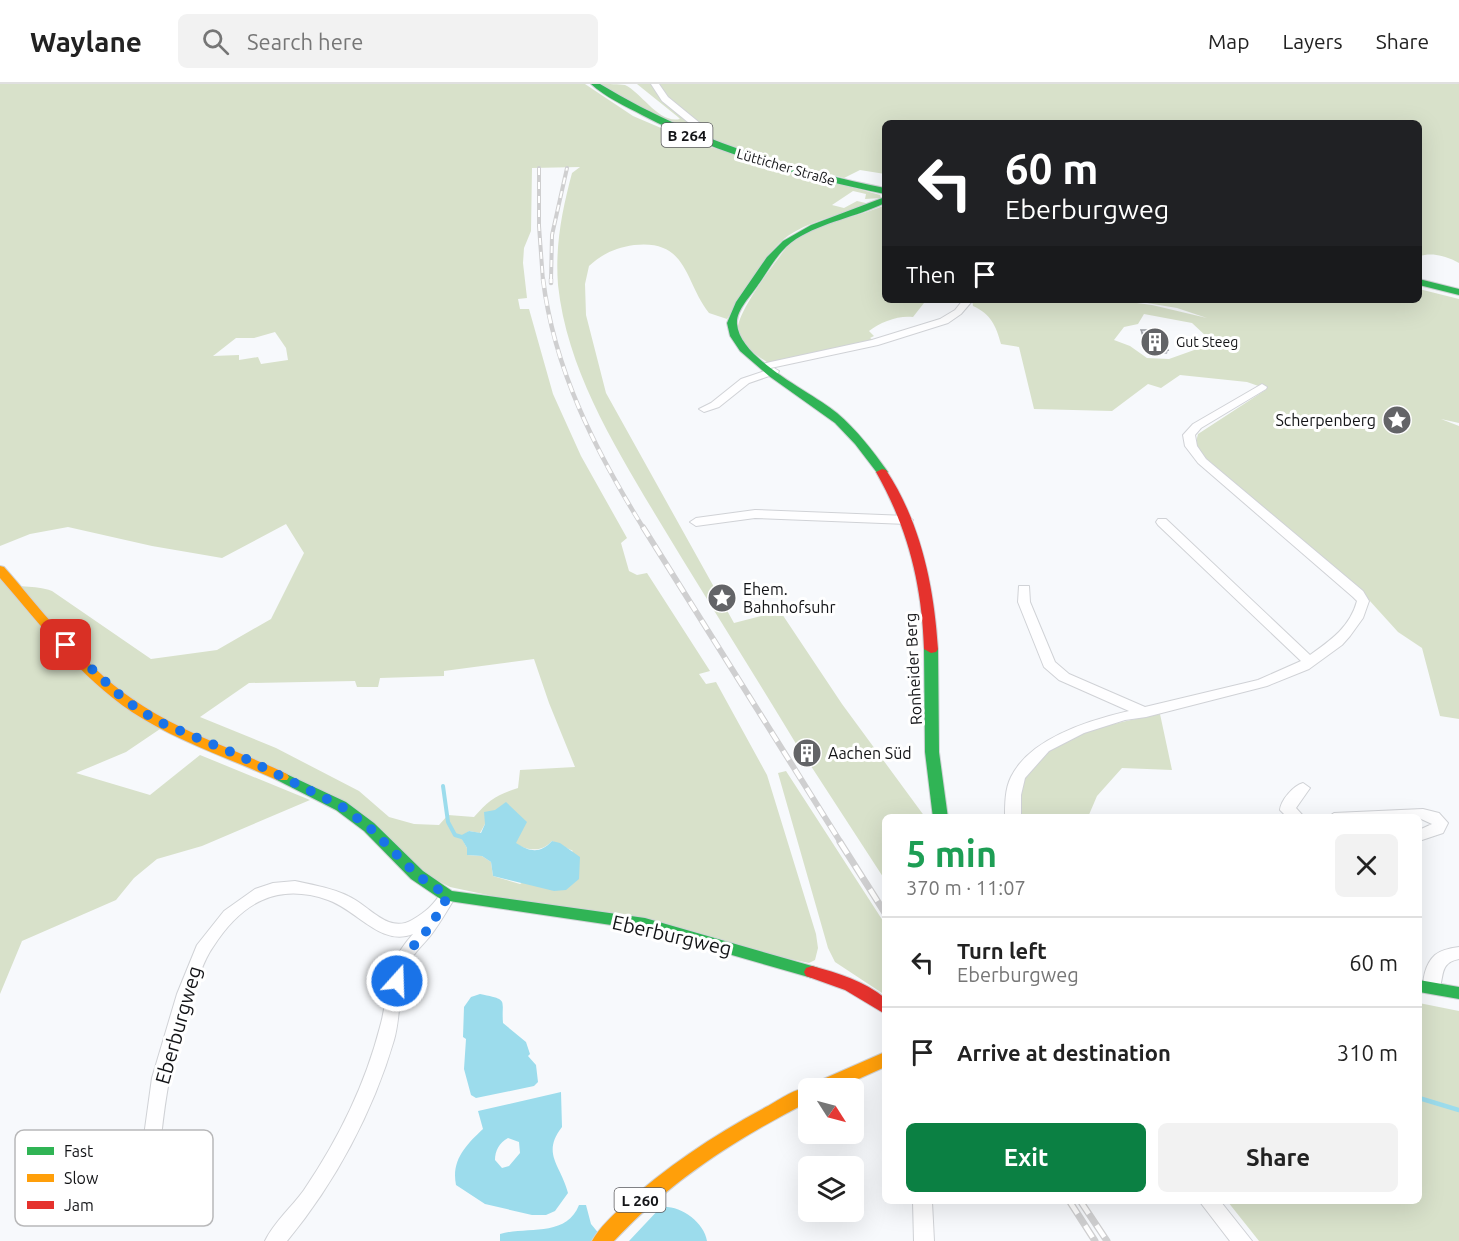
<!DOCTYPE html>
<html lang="en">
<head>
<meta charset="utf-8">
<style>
  :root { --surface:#fff; --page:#f2f2f2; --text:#222; --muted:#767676; --line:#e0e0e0; --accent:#0b8043 }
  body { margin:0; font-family:Ubuntu,sans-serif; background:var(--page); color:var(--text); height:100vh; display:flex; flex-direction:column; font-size:22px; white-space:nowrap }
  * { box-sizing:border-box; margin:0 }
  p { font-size:20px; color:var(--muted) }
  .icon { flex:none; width:33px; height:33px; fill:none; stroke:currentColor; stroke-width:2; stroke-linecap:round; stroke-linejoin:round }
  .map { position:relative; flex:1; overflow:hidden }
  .sheet { position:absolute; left:882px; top:730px; width:540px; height:390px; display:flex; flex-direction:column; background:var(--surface); border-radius:9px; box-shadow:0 6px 24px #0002 }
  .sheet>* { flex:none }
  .hud { position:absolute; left:882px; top:36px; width:540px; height:183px; border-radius:9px; box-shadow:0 6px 24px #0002; background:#202124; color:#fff; overflow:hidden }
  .needle { width:39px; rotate:126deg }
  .buttons { position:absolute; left:798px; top:994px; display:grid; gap:12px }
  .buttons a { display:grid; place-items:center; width:66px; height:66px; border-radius:9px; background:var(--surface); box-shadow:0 6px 24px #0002; font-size:30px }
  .pin { position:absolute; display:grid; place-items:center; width:51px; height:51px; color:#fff; margin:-26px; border-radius:12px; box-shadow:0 3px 9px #0006 }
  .me { position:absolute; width:66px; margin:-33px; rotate:20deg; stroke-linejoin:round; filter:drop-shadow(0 0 4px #0008) }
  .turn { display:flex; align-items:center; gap:21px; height:126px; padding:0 24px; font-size:27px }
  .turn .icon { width:78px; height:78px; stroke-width:2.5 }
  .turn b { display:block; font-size:42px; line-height:51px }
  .then { display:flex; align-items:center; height:57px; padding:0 24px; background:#0003; gap:12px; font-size:22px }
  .round { display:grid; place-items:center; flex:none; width:63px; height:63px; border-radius:9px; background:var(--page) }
  .summary { display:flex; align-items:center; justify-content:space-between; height:102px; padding:0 24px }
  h1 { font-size:36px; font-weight:700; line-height:45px; color:#1e9e55 }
  .primary-button { display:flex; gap:12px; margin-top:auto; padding:12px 24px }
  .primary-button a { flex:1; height:69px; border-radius:9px; background:var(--accent); color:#fff; font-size:24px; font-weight:700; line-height:69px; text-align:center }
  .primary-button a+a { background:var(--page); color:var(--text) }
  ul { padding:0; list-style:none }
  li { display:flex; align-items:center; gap:18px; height:90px; padding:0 24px; border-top:2px solid var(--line) }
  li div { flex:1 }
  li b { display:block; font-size:22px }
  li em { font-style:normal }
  header { display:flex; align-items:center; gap:36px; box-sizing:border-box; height:84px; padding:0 30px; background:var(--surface); border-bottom:2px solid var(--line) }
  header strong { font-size:28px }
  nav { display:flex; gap:33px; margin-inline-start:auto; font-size:21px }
  .search { width:420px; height:54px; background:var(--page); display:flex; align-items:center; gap:15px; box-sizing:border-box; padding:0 21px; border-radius:9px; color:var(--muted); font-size:22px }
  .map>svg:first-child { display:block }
</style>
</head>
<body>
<header>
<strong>Waylane</strong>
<div class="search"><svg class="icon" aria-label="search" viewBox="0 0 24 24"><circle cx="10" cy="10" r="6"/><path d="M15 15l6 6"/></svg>Search here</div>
<nav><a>Map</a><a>Layers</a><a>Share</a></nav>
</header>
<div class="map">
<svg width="1459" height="1157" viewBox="0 0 1459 1157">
  <rect width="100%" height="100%" fill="#f7f9fc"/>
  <path fill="#d8e1ca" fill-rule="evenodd" d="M0,0H585L633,32L696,59L880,111L881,114L865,115L866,110L853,107L832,121L844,124L857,117L870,120C842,131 808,136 784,155C760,175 744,210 727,235L709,229C684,197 688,155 634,161C616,164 603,169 589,182L585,200L586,231L606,309L734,539L780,527L842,620L925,733L885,734V796L809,679L820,676L810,660L798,663C751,585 702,508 655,430C613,359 567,285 558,201C555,161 562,127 572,89L580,83L532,84L531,147L524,164L523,179L527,214L518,215L520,225H529L553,310L581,372L627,454L621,459L629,487L637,491L647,489L710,587L699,590L706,600L716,598L767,691L816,850L818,864L815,876L809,879L450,803L424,790L341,717L160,645L126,668L76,689L150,711L200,671L310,716L202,762L157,775L134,794L116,816L22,857L0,910V495C17,506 34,500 52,507L151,575L217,566L271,535L304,469L286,440L222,474L152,462L68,443L30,450L0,462ZM275,248L286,264L288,276L261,280L258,273L239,276V271L213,272L236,254H254ZM534,575L549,619L575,683L520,686L518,704C496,711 489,716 474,733L448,731L439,741L414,740L389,733L359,707L276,664L200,633L249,599L355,597L357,603H378L380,594L444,592V587ZM485,740C505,752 532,779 552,757L573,767L520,800L493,792L491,778L482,772L467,771V764L461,753L469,747L480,749Z
    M601,0C608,0 619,0 625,1C642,9 659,40 680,35L678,33L637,0H1459V179C1447,172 1433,168 1419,172V39H885V90L860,86L844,94L757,71L672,42Z
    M885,121V216H918L917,218L924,219L913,233C899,231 880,238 869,247L874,252L870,254L875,257L770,280C759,273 741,262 738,247C735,230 774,180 786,164C813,137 852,136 885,121Z
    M1419,205L1459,215V339L1441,335L1459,342V635L1440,632L1422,564L1398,548L1369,516L1200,369L1196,358L1198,350L1267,305L1247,298L1180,291L1161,304L1148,300L1112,327L1034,325L1019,263L1001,260C996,242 991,230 973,222L972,216H1114L1152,221L1207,234L1177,224L1129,216H1419ZM1144,230L1192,239L1207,253L1197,265L1169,275L1147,274L1130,262L1114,256L1124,243L1138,240Z
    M1160,630L1172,686L1122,684L1097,712L1088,733L1019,732C1020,722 1018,708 1022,699C1043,652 1115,639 1160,630Z
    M786,687L885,840V911L835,878L828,864L778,689Z
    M1419,919L1459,927V1157H1259L1228,1118H1419Z"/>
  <path fill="#9cdcec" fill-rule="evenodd" d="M506,718L527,738L516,759C530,768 540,770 552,757L560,759L580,773L579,795L566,806L554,807L493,792L491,778L482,772L467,771V764L460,752L469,747L481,749L485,740L484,728L495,726Z
    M480,910C510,916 501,915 503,939L526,958L530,970L528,972L536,981L538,998L534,1002L476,1014L471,1011L464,985L466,955L463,953L464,923L471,913Z
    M561,1008L562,1043C541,1070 561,1081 568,1109L555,1127L546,1131H532L485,1120L456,1101C451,1076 466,1061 483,1045L478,1027ZM508,1054L519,1058L520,1069L509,1082L502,1084L495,1076C495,1067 499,1059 508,1054Z
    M579,1121H586L591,1140L605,1157H500V1150C526,1142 566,1154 579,1121Z
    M661,1123C680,1121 704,1138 707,1157H629Z"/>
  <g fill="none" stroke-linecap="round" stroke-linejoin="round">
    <path stroke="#9cdcec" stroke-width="4" d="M443,702L448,738L455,751L465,754"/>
    <path stroke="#9cdcec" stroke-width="4.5" d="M1419,1014L1459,1026"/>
    <g stroke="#d0d2d6" stroke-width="2">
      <path id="street" d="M651,0H659L668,13L701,40L699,49L684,53V49L693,46L694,43L662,17Z
        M963,216H973L961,230L948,239L878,261L766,285L761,282L766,279L872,256L940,235L955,226Z
        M774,284L779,287L778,289L749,299L719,323L704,328L699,325L711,319L741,295Z
        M1262,300L1267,303L1266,305L1201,344L1195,351L1197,362L1206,375L1363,507L1369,517L1363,534L1350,552L1342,561L1309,585L1267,602L1146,633L1125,636L1084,649L1049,667L1025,694L1021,711V734H1005C1005,720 1005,705 1011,693C1030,654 1090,636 1129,627L1059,596L1044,583L1018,518L1019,502H1029L1030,518L1055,578L1069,590L1145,623L1258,596L1301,577L1158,441L1156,438L1158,435H1166L1310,571C1331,556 1350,543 1357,517L1353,513L1198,379L1185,362L1183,351L1193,340Z
        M755,426L907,432L913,436L907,440L755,434L696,442L690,438L696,434Z
        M1303,699L1310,704L1296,724L1305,734H1288L1280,726C1281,716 1293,702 1303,699Z
        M1423,725L1439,729L1448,739L1443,749L1419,757V746L1432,740L1419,734H1327L1334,729Z
        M295,797C313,801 332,804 348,812C370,822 388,850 412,836C426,828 433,821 442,808H454L456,812C448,825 440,839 431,851C424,860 414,868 409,879C398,901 401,932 394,956C373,1028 335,1099 287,1157H265C274,1138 292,1123 304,1106C338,1056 365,1001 380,943C392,901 380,888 413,850C381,863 357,826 328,816C277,798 241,819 213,863C201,880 193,910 188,931C182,951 175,972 170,992C162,1030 160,1071 154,1110L152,1116L145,1118L138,1116L136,1110L152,994L177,910L197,861L224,827L255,805L273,799Z
        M1459,863V875C1438,879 1445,894 1438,908L1432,910L1426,908C1420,898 1426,879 1435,871C1441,866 1451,864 1459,863Z
        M913,1118H932L934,1157H914Z
        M1200,1118H1221L1252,1157H1230Z"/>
    </g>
    <g stroke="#d0d2d6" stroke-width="2">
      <path id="fast" d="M591,0H600C691,55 782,83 885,104V110C801,92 718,71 642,31C625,22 605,13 591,0Z
        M885,113V119C856,133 823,138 796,155C779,166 770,184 758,201C751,212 736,226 737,240C740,276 812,308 837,329C857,346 873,367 888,388L882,391L878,390L855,360L835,339L769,292L740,267L730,252L727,239L736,218L767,173L783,157L811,141Z
        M1419,195L1459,205V211L1419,201Z
        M931,561L938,565L939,668L948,734H933L925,668L924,565Z
        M282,688L346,718L374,739L423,787L452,807L645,834L812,882L818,884L820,888L818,892L812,894L645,846L442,816L411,795L364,747L336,726L277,696L275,693Z
        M1419,896L1459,903V915L1419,908Z"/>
    </g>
    <g stroke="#d0d2d6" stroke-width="2">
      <path id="slow" d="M0,482L4,483C46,531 88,588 143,622C188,651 239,667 287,690L289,693L287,696H277C229,674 176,657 132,628C80,593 40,540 0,494Z
        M885,968V983L836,1005H808V1018C736,1055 670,1097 614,1157H592C599,1144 612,1132 623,1122C667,1082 715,1050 768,1022C780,1015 796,1004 810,1003L812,1000Z"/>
    </g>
    <g stroke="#d0d2d6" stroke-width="2">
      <path id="jam" d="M882,385L886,386C921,439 934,502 938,565L936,568L931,569L924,565C922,501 908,444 876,388Z
        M812,882C838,889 864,897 885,914V930L845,906L806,892L804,888L806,884Z"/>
    </g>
    <use href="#street" fill="#fefeff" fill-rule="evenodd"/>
    <use href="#fast" fill="#30b455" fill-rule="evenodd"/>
    <use href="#slow" fill="#ff9f0a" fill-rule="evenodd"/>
    <use href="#jam" fill="#e5322d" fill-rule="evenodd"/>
    <g stroke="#cfcfd0" stroke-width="4">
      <path id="rail-far3" d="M539,84V142L543,197
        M551,197L552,151L567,84"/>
    </g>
    <g stroke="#cfcfd0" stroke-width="4.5">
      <path id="rail-far2" d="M543,195C554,286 596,368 644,445
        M551,199V195"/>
    </g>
    <g stroke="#cfcfd0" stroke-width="6">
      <path id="rail-far1" d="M643,443L841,759"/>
    </g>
    <g stroke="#cfcfd0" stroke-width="7">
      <path id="rail" d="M840,758L885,829
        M1070,1118L1095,1157
        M1081,1118L1107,1157"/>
    </g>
    <use href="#rail-far3" stroke="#fff" stroke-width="2" stroke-dasharray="7" stroke-linecap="butt"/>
    <use href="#rail-far2" stroke="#fff" stroke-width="3" stroke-dasharray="9" stroke-linecap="butt"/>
    <use href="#rail-far1" stroke="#fff" stroke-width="4" stroke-dasharray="11" stroke-linecap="butt"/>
    <use href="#rail" stroke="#fff" stroke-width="4.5" stroke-dasharray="14" stroke-linecap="butt"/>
  </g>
  <path fill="#bfc1c8" d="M1141,246L1168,266L1167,270L1148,268L1141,249Z
    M799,660L816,669V673L805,675L799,664Z"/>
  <path fill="#9b9da3" d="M816,669V673L805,675V671Z"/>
  <path fill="#dee0e9" stroke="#9b9da3" stroke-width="1.5" d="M1141,246H1159L1168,266L1149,264Z
    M809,658L816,669L805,671L799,660Z"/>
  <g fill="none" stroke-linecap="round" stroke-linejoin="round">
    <path stroke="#1a73e8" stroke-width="10" stroke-dasharray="0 18" d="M66,561L126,617L157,637L238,671L341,722L369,743L417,791L448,812L430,843L403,874L397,897"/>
  </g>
  <defs>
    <g id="building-disc" transform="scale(1.5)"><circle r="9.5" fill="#636467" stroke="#fff"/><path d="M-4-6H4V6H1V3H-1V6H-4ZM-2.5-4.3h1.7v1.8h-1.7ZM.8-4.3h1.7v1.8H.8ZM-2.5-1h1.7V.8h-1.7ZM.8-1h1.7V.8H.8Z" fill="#fff"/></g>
    <g id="sight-disc" transform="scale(1.5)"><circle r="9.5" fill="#636467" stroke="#fff"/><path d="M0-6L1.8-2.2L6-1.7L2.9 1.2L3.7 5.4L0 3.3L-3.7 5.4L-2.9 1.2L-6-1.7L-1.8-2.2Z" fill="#fff"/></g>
  </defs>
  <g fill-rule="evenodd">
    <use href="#building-disc" x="1155" y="258"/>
    <use href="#sight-disc" x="1397" y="336"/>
    <use href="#sight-disc" x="722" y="514"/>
    <use href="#building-disc" x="807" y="669"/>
  </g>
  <g text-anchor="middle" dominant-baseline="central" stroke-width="6" stroke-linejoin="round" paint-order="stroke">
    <g font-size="14" fill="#131417" stroke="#fff">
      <text transform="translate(786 83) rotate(16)">Lütticher Straße</text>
    </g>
    <g font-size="14" fill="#131417" stroke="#fff" text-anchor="start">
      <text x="1176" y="258">Gut Steeg</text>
    </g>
    <g fill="#fff" stroke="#5a5a5d" stroke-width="1.5">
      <rect x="661.5" y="39" width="51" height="24" rx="4.5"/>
      <rect x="614.5" y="1104" width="51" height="24" rx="4.5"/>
    </g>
    <g font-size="15" font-weight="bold" fill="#131417">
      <text x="687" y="51">B 264</text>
      <text x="640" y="1116">L 260</text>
    </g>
    <g font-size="16" fill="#131417" stroke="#fff" text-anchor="start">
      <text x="1376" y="336" text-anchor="end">Scherpenberg</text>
      <text x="743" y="505">Ehem.<tspan x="743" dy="18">Bahnhofsuhr</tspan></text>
      <text x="828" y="669">Aachen Süd</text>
    </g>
    <g font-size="16" fill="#131417" stroke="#fff">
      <text transform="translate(913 585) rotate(-93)">Ronheider Berg</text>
    </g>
    <g font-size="20" fill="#131417" stroke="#fff">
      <text transform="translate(672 851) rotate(13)">Eberburgweg</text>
      <text transform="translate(178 941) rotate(-74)">Eberburgweg</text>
    </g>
  </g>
  <rect x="15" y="1046" width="198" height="96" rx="9" fill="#fff" stroke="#b8b8b9" stroke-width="1.5"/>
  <rect x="27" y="1063" width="27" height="8" fill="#30b455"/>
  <rect x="27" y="1090" width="27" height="8" fill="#ff9f0a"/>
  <rect x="27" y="1117" width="27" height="8" fill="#e5322d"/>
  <g font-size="16" fill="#131417">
    <text x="64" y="1073">Fast</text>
    <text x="64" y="1100">Slow</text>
    <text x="64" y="1127">Jam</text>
  </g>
</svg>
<div class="buttons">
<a><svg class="needle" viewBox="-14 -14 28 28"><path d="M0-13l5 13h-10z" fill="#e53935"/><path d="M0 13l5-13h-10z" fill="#767676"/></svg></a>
<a><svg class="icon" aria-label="layers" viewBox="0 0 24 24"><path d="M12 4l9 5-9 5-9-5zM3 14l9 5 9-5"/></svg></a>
</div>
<div class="pin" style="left:66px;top:561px;background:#d93025"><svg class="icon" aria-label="arrive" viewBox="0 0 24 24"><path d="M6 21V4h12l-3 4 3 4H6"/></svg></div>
<svg class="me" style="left:397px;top:897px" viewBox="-20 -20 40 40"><circle r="17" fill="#1a73e8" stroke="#fff" stroke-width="3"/><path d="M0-11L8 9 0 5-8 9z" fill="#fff"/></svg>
<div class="hud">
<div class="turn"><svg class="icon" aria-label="left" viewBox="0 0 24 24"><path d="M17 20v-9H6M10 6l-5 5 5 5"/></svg><div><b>60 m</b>Eberburgweg</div></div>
<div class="then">Then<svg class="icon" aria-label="arrive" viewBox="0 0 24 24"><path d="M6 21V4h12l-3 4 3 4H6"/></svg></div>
</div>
<section class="sheet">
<div class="summary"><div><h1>5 min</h1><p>370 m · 11:07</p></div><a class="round"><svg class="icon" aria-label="close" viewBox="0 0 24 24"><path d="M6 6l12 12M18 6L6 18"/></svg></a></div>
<ul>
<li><svg class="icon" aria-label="left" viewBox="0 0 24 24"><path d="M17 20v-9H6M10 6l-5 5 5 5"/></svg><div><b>Turn left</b><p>Eberburgweg</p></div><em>60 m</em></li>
<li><svg class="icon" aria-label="arrive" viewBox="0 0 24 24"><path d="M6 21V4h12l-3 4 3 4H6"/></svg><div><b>Arrive at destination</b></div><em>310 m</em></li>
</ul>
<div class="primary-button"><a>Exit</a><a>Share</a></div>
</section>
</div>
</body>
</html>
